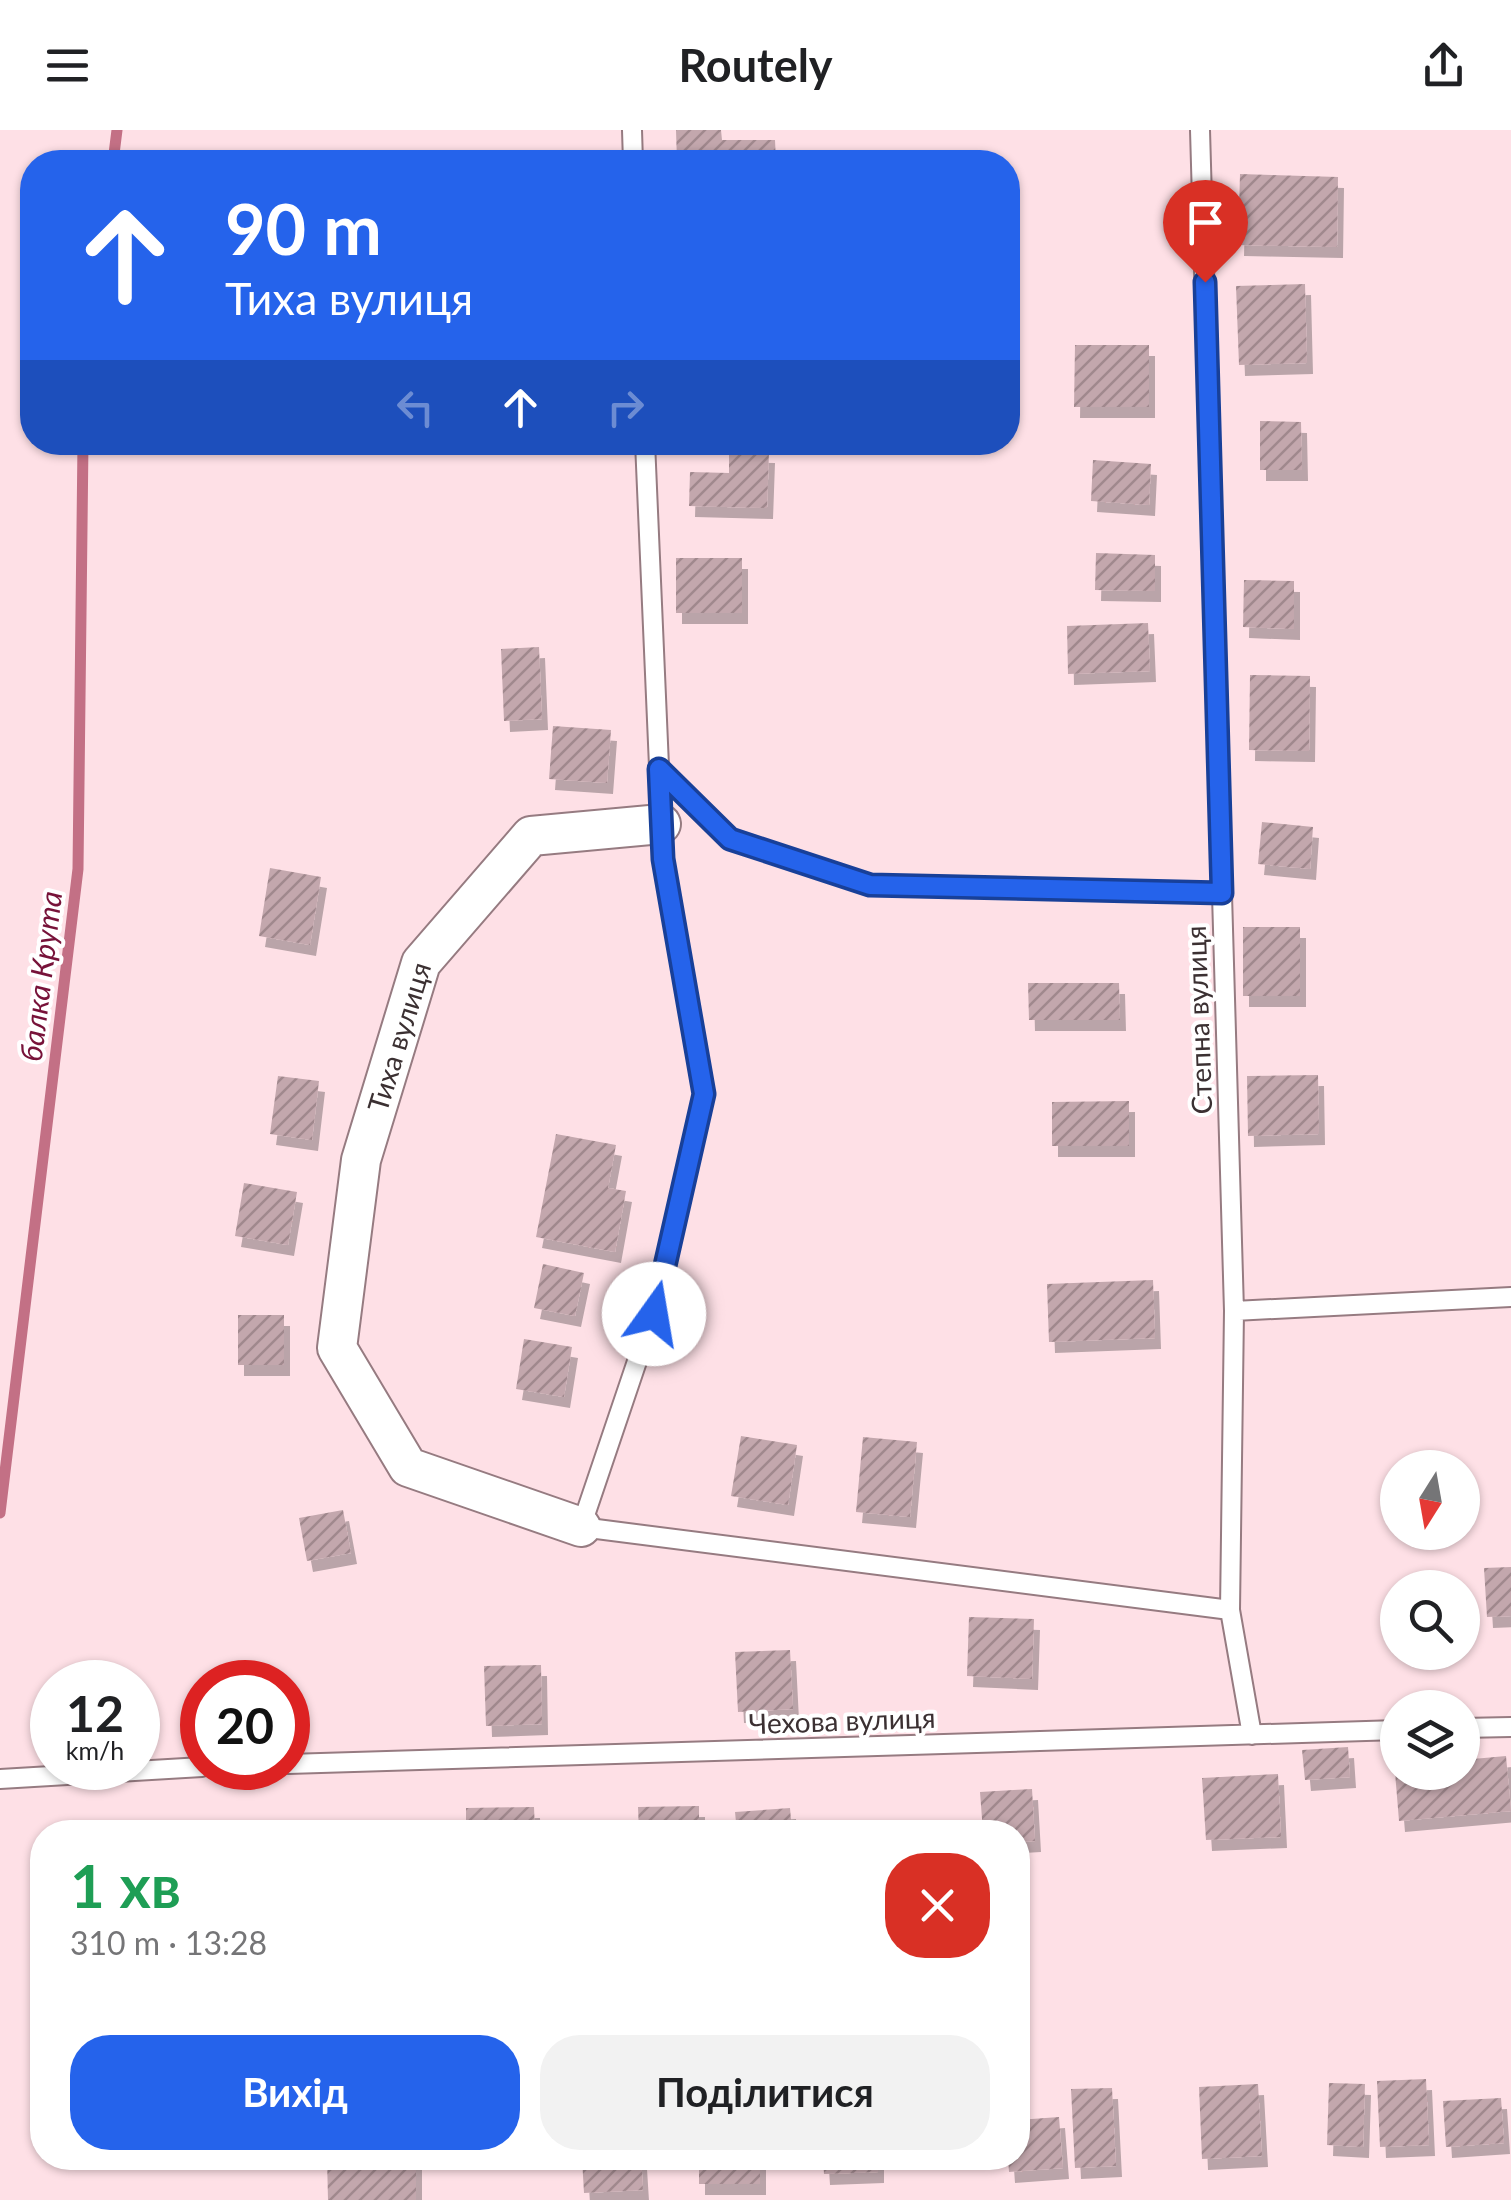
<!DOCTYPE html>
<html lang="uk">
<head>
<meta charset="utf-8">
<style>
  :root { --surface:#fff; --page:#f2f2f2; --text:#202124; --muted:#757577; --accent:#2563eb }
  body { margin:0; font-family:Lato,sans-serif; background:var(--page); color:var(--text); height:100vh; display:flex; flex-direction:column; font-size:38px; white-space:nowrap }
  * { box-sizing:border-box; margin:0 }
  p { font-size:32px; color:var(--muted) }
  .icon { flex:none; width:55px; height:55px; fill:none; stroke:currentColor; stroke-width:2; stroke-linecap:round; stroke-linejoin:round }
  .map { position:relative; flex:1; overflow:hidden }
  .details { position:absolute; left:30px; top:1690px; width:1000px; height:350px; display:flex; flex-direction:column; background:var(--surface); border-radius:40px; box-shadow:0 2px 8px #0004 }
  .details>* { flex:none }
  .banner { position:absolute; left:20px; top:20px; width:1000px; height:305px; border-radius:40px; box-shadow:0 2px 8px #0004; background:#2563eb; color:#fff; overflow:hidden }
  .needle { width:65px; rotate:191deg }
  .tools { position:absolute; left:1380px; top:1320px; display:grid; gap:20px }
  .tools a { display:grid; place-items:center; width:100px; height:100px; border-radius:50%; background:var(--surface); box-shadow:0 2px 8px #0004; font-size:50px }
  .speed { position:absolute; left:30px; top:1530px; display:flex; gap:20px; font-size:50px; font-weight:700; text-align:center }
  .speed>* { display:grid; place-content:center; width:130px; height:130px; border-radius:50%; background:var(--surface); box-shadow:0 2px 8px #0004; line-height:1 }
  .speed small { font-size:25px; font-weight:400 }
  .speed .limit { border:15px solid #d22; background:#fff; color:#111 }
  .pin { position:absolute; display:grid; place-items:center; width:85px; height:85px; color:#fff; margin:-102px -42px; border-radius:50% 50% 50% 0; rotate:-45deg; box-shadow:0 0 10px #0007 }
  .pin .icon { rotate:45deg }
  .me { position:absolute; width:110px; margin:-55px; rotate:13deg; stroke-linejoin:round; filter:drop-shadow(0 0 8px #0008) }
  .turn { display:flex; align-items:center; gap:35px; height:210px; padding:0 40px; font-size:45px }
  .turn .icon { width:130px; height:130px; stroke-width:2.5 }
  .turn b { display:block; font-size:70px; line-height:85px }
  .lanes { display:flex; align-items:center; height:95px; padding:0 40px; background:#0003; justify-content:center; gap:50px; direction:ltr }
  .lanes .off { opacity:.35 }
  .round { display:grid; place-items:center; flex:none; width:105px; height:105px; border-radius:40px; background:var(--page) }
  .overview { display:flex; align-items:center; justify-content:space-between; height:170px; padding:0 40px }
  h1 { font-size:60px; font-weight:700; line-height:75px; color:#1e9e55 }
  .primary-button { display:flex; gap:20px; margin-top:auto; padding:20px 40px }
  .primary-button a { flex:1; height:115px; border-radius:40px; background:var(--accent); color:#fff; font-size:40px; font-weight:700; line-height:115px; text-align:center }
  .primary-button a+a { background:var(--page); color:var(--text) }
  header { display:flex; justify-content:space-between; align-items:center; height:130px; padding:0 40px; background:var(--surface); font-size:45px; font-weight:700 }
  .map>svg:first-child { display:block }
</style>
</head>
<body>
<header><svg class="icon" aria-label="menu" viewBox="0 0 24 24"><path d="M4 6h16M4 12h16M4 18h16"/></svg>Routely<svg class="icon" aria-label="share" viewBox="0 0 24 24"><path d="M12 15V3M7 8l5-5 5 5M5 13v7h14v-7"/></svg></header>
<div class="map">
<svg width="1511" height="2070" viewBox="0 0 1511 2070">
  <defs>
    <pattern id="building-hatch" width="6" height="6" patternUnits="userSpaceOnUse" patternTransform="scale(2.5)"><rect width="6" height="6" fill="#c3a7ad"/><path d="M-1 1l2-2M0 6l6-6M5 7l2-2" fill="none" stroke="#a0888d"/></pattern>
    <filter id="shadow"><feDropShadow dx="6" dy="11" stdDeviation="0" flood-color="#0004"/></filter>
  </defs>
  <rect width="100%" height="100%" fill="#fee0e6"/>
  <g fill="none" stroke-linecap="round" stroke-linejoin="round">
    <path stroke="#c37085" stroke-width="11" d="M113,32L117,0
      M0,1383L78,739L83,312"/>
  </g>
  <path fill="url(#building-hatch)" filter="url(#shadow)" d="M676,0H721L722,10H775L776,32H677Z
    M536,25L597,27V32H536Z
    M1240,44L1338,47L1337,117L1238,115Z
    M1305,154L1307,233L1239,235L1236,156Z
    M1075,215H1149V277H1074Z
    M1260,291L1301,292L1302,340H1260Z
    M729,321L769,322L767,378L689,376L690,342L729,343Z
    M1093,330L1151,334L1149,375L1091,371Z
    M1096,423L1155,425V461L1095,460Z
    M676,428H742V483H676Z
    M1244,450L1294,451V499L1243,497Z
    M1148,493L1150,541L1068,544L1067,496Z
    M539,517L542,589L504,591L501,519Z
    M1250,545L1310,546L1309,621L1249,620Z
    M553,596L611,600L607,653L549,649Z
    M1262,692L1313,697L1310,739L1258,734Z
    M270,738L321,747L310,815L259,806Z
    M1243,797H1300V866H1243Z
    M1028,853H1119L1120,890H1029Z
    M1318,945L1319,1004L1248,1006L1247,946Z
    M278,946L319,951L312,1010L270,1004Z
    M1129,971V1016H1052V972Z
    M556,1004L616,1015L608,1058L626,1061L615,1122L536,1107Z
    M244,1053L297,1062L288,1115L235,1106Z
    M543,1134L584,1143L575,1186L534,1178Z
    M1153,1150L1155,1208L1049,1212L1047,1154Z
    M238,1185H284V1235H238Z
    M524,1209L572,1217L564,1267L516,1259Z
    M741,1306L797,1315L788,1375L731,1366Z
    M863,1307L917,1312L910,1387L856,1382Z
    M343,1380L351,1423L307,1431L299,1388Z
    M1511,1437V1486L1487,1487L1484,1438Z
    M969,1487L1034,1489L1032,1549L967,1546Z
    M790,1520L793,1579L738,1582L735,1522Z
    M541,1535L542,1594L486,1596L484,1536Z
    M1348,1617L1350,1647L1305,1650L1302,1620Z
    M1506,1626L1511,1681L1399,1691L1395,1642H1462V1630Z
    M1278,1644L1281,1707L1206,1710L1202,1648Z
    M1032,1659L1035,1711L1018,1712V1702H983L980,1662Z
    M699,1676V1702H639L638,1677Z
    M534,1677L535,1702H466V1678Z
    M790,1678L792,1702H737L735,1682Z
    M1426,1949L1429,2015L1380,2017L1377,1951Z
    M1329,1953L1365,1954L1363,2017L1327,2015Z
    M1258,1954L1262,2026L1202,2029L1199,1957Z
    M1112,1958L1116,2036L1075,2038L1071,1959Z
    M1501,1968L1504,2013L1446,2017L1443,1971Z
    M1059,1987L1063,2038L1009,2042L1008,2028H1018V1990Z
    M327,2028H416V2070H328Z
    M582,2028H641L643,2060L584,2063Z
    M699,2028H760V2054H699Z
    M823,2028H878V2042L824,2044Z"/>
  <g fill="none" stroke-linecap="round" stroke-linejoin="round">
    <g stroke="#967b81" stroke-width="22">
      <path id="service" d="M632,0L633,32
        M1200,0L1234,1181L1230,1480L1252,1605
        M645,312L663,729L704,964L653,1184L581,1397L1230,1480
        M659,639L730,709L870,755L1222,763
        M1234,1181L1511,1167
        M1462,1598L1511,1597
        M288,1634L1398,1600
        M0,1649L202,1637"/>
    </g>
    <g stroke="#967b81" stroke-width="42">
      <g id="minor">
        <path id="s1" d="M581,1397L408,1337L337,1218L361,1030L421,833L531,706L661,694"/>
      </g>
    </g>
    <use href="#service" stroke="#fff" stroke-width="18"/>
    <use href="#minor" stroke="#fff" stroke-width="38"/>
  </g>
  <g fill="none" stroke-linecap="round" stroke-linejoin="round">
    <g stroke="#184099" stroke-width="25">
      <path id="route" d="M654,1184L704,964L663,729L659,639L730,709L870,755L1222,763L1205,152"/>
    </g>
    <use href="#route" stroke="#2563eb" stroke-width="18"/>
  </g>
  <g text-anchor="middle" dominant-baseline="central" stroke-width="8" stroke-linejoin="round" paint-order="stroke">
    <g font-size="28" fill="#3b3032" stroke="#fff">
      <text transform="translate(1198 890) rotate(-92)">Степна вулиця</text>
      <text stroke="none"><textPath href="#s1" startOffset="640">Тиха вулиця</textPath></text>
      <text transform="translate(842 1590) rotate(-2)">Чехова вулиця</text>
    </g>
    <g font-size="30" font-style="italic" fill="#771239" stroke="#fff">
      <text transform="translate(40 846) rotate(-83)">балка Крута</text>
    </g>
  </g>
</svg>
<div class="tools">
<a><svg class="needle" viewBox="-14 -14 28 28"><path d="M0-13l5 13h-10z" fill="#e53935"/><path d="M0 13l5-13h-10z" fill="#757577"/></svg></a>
<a><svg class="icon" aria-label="search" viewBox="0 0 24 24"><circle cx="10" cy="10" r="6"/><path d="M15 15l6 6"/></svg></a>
<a><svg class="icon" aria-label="layers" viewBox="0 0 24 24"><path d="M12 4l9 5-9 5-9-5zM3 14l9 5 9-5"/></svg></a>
</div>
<div class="speed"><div>12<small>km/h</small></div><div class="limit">20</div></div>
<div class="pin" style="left:1205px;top:152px;background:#d93025"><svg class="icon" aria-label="arrive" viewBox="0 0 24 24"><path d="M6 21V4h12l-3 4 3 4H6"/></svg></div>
<svg class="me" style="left:654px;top:1184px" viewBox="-20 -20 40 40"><circle r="19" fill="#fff"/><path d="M0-13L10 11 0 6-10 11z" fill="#2563eb"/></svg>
<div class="banner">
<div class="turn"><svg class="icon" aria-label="ahead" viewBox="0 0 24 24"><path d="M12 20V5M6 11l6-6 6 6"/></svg><div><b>90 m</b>Тиха вулиця</div></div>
<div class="lanes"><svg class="icon off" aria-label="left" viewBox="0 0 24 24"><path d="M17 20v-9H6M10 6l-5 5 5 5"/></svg><svg class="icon" aria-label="ahead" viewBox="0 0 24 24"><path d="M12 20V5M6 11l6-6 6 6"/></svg><svg class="icon off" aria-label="right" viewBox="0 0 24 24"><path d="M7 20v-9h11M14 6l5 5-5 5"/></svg></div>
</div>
<section class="details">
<div class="overview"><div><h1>1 хв</h1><p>310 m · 13:28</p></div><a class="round" style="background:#d93025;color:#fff"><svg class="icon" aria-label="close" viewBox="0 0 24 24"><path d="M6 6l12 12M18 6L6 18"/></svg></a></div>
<div class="primary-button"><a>Вихід</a><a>Поділитися</a></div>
</section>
</div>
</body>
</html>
